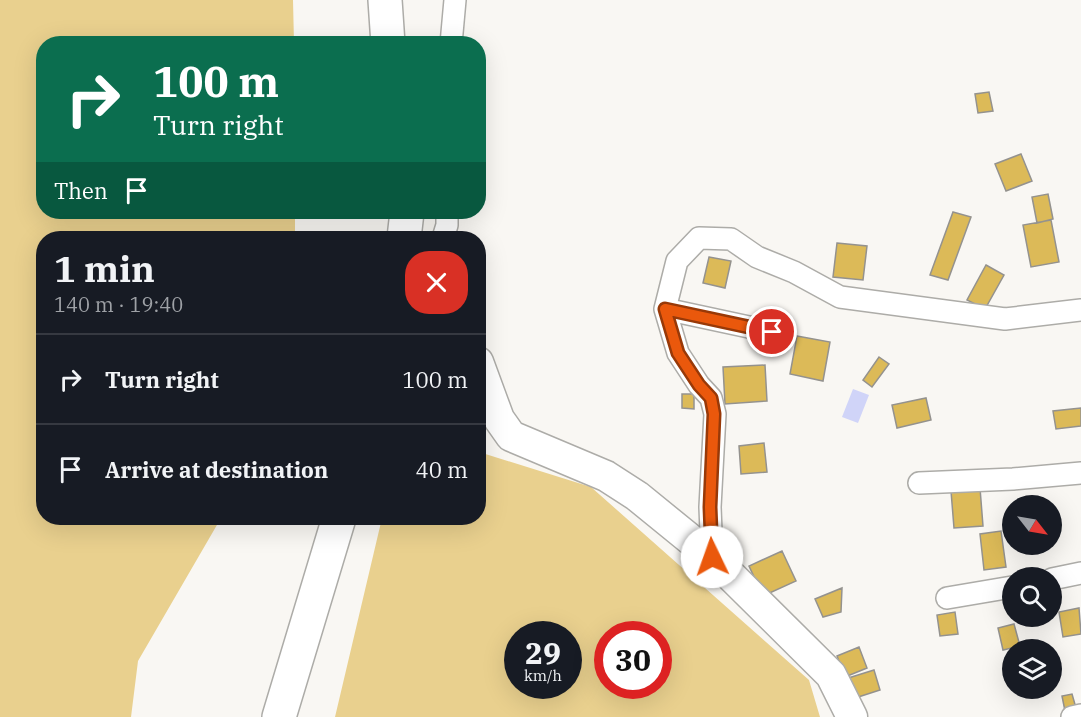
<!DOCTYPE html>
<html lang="en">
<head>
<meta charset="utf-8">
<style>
  :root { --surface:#171b24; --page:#242831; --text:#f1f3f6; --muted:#9ea1a6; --line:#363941 }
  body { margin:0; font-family:"IBM Plex Serif",serif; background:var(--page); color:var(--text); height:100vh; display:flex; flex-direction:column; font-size:22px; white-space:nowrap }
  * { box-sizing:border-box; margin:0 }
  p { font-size:20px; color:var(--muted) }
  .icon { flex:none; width:33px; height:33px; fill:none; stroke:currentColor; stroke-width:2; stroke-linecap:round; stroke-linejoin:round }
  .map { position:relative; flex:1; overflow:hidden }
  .details { position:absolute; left:36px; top:231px; width:450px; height:294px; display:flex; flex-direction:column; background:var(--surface); border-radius:24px; box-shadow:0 6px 24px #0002 }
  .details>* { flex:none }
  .guide { position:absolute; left:36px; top:36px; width:450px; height:183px; border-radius:24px; box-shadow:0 6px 24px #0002; background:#0b6e4f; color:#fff; overflow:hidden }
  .needle { width:39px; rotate:121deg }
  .tools { position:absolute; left:1002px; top:495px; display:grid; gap:12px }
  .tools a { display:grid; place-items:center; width:60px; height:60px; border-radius:50%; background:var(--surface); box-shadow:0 6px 24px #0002; font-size:30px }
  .speed { position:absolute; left:504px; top:621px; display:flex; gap:12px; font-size:30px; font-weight:700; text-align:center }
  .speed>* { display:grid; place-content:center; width:78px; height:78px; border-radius:50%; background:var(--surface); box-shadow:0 6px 24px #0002; line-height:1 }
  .speed small { font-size:15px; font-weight:400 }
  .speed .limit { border:9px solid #d22; background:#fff; color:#111 }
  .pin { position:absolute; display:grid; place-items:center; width:51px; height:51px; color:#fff; margin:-26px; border:3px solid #fff; border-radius:50%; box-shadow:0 2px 6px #0007 }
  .me { position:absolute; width:66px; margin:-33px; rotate:357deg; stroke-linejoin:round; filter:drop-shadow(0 0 4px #0008) }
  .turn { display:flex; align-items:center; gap:21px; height:126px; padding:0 18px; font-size:27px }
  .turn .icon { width:78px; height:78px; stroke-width:2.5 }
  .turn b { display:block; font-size:42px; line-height:51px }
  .then { display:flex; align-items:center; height:57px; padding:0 18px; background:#0003; gap:12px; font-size:22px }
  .round { display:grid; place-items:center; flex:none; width:63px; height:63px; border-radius:24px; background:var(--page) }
  .summary { display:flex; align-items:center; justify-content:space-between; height:102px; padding:0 18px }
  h1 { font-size:36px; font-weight:700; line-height:45px }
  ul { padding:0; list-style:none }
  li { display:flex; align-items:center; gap:18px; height:90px; padding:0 18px; border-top:2px solid var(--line) }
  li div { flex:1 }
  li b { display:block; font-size:22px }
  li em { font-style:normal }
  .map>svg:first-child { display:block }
</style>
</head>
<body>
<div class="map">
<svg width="1081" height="717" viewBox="0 0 1081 717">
  <rect width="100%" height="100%" fill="#f9f7f3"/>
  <path fill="#e9d08e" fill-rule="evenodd" d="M0,0H293L294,43L44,44V212H295V238H44V518H221L138,661L131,717H0Z
    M479,452L591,487L809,680L820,717H335L382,518H478ZM518,634H568V686H518ZM608,634H658V686H608Z"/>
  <path fill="#d0d4f8" d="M853,389L869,395L858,423L842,417Z"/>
  <path fill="#dcba58" stroke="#94928e" stroke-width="1.5" d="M989,92L993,111L978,113L975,94Z
    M1021,154L1032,181L1006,191L995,164Z
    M1048,194L1053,219L1037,223L1032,197Z
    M953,212L971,217L948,280L930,275Z
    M1051,220L1059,262L1031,267L1023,225Z
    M837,243L867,246L863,280L833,277Z
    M709,257L731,261L725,288L703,283Z
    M986,265L1004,275L985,309L967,300Z
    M797,336L830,342L823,381L790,374Z
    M879,357L889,364L872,387L863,380Z
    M765,365L767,401L725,404L723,367Z
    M682,394H694V409L682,408Z
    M926,398L931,420L897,428L892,405Z
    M1081,408V426L1056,429L1053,411Z
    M764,443L767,472L741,474L739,446Z
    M980,488L983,526L954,528L951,491Z
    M1001,531L1006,567L984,570L980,534Z
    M782,551L796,581L763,596L749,566Z
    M842,588L841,612L823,617L815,599Z
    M1079,608L1081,634L1063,637L1059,612Z
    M955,612L958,634L940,636L937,615Z
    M1014,624L1020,646L1003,650L998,628Z
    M859,647L867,668L845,677L837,656Z
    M874,670L880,690L852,699L845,679Z
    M1072,694L1076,708L1065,711L1062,696Z"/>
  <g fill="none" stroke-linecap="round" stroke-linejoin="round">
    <g stroke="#adaca8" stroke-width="24">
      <path id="street" d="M451,44L455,0
        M443,238L447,225V212
        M665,309L772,332
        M919,483L1013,479L1081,473
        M712,557L710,507L715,414L711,398L699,385L678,353L665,309L677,261L699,238L731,239L757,257L794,272L840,297L1005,319L1081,310
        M1052,579L1081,573
        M947,598L1012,587
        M1072,717L1081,715"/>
    </g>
    <g stroke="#adaca8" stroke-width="33">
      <path id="secondary" d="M478,362L499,419L511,436L606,476L637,496L712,557L831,675L852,717"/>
    </g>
    <g stroke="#adaca8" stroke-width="36">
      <path id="primary" d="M385,0L388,44
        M404,238L407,212
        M279,717L339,518"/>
    </g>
    <use href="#street" stroke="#fff" stroke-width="21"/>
    <use href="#secondary" stroke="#fff" stroke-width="30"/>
    <use href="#primary" stroke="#fff" stroke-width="33"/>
  </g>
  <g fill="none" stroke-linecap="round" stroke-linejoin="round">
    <g stroke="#983908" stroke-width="15">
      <path id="route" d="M712,557L710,507L714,414L711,398L699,385L678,353L665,309L772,332"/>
    </g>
    <use href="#route" stroke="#ea580c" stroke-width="10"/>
  </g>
</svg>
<div class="tools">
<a><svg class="needle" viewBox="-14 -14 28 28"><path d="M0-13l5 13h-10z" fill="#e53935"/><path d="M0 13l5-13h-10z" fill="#9ea1a6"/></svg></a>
<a><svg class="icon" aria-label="search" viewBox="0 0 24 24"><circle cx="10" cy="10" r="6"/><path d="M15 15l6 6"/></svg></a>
<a><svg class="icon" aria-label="layers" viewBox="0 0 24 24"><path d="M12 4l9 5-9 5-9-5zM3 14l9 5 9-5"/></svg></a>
</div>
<div class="speed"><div>29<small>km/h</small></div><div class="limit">30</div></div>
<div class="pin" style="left:772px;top:332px;background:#d93025"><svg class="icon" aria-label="arrive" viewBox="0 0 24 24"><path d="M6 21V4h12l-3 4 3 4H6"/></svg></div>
<svg class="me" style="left:712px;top:557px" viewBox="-20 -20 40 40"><circle r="19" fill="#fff"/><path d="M0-13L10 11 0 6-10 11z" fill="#ea580c"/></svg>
<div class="guide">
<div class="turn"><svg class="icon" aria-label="right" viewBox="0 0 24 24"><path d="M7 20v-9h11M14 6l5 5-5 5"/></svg><div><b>100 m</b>Turn right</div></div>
<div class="then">Then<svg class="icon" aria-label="arrive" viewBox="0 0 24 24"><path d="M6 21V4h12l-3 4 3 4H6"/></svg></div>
</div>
<section class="details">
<div class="summary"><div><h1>1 min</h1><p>140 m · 19:40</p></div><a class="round" style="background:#d93025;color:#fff"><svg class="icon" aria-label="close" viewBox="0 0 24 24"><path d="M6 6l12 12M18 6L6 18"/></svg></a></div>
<ul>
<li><svg class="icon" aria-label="right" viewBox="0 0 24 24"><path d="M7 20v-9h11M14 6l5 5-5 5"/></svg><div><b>Turn right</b></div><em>100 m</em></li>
<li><svg class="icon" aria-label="arrive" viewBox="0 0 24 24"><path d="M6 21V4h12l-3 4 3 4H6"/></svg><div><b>Arrive at destination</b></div><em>40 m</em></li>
</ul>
</section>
</div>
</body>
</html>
